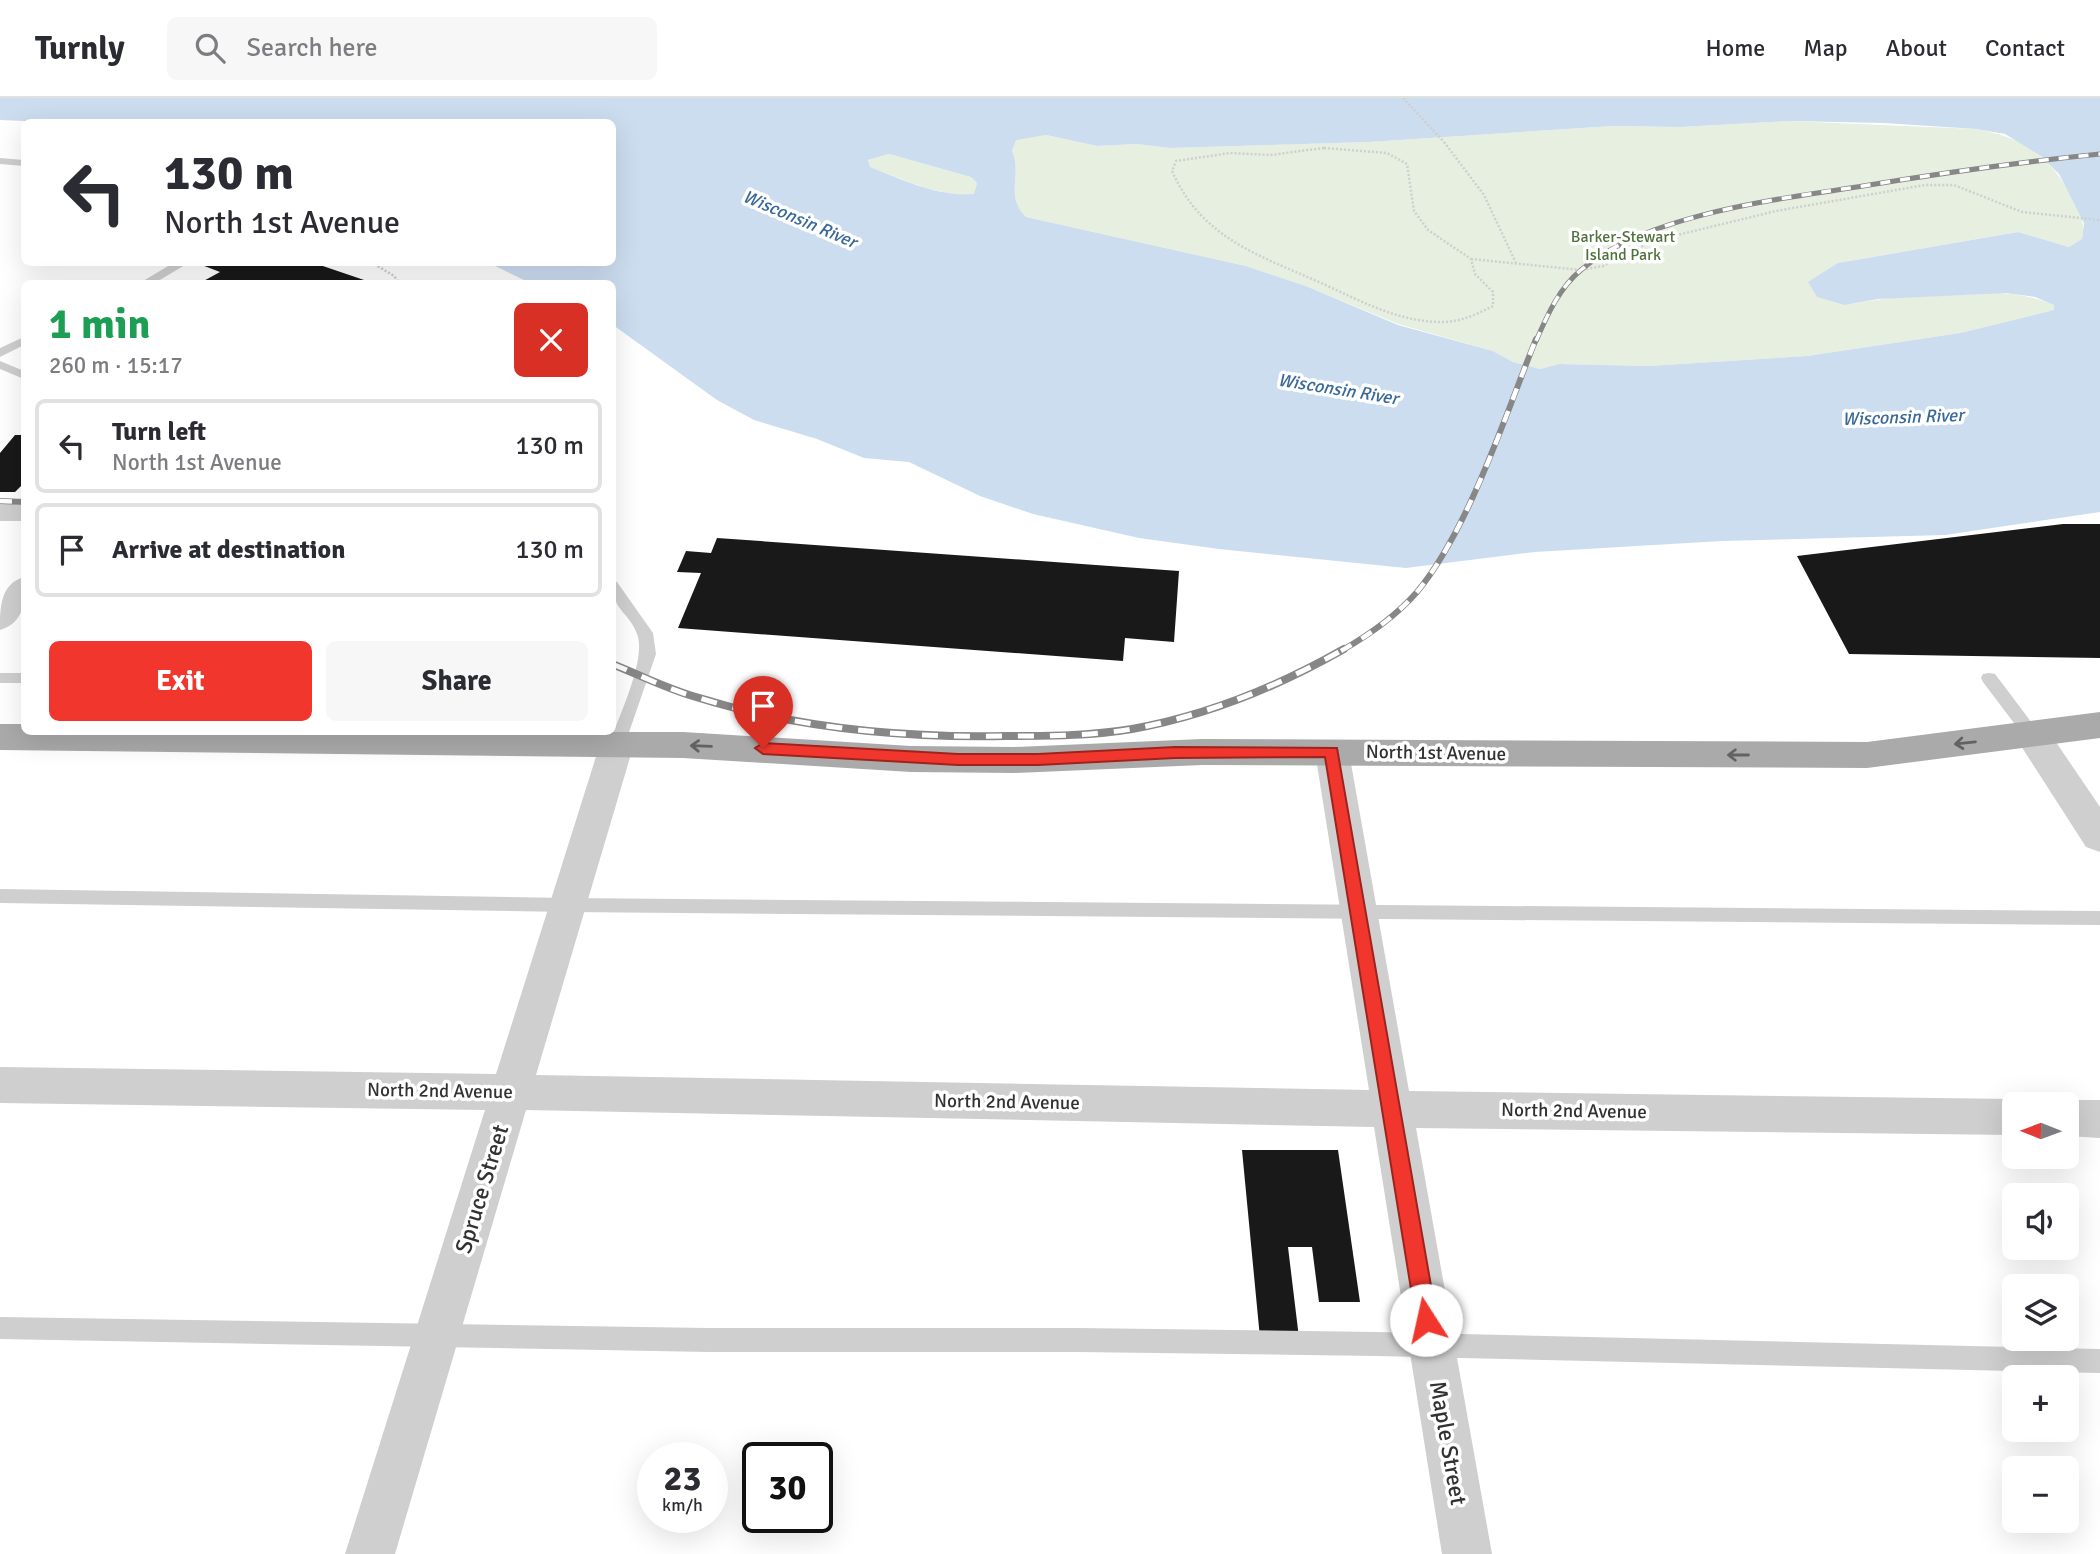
<!DOCTYPE html>
<html lang="en">
<head>
<meta charset="utf-8">
<style>
  :root { --surface:#fff; --page:#f7f7f7; --text:#2b2b33; --muted:#7c7c81; --line:#e1e1e2; --accent:#f1372d }
  body { margin:0; font-family:Signika,sans-serif; background:var(--page); color:var(--text); height:100vh; display:flex; flex-direction:column; font-size:26px; white-space:nowrap }
  * { box-sizing:border-box; margin:0 }
  p { font-size:23px; color:var(--muted) }
  .icon { flex:none; width:38px; height:38px; fill:none; stroke:currentColor; stroke-width:2; stroke-linecap:round; stroke-linejoin:round }
  .map { position:relative; flex:1; overflow:hidden }
  .details { position:absolute; left:21px; top:182px; width:595px; height:455px; display:flex; flex-direction:column; background:var(--surface); border-radius:10px; box-shadow:0 7px 28px #0002 }
  .details>* { flex:none }
  .banner { position:absolute; left:21px; top:21px; width:595px; height:147px; border-radius:10px; box-shadow:0 7px 28px #0002; background:#fff; color:var(--text); overflow:hidden }
  .needle { width:46px; rotate:271deg }
  .tools { position:absolute; left:2002px; top:994px; display:grid; gap:14px }
  .tools a { display:grid; place-items:center; width:77px; height:77px; border-radius:10px; background:var(--surface); box-shadow:0 7px 28px #0002; font-size:35px }
  .speed { position:absolute; left:637px; top:1344px; display:flex; gap:14px; font-size:35px; font-weight:700; text-align:center }
  .speed>* { display:grid; place-content:center; width:91px; height:91px; border-radius:50%; background:var(--surface); box-shadow:0 7px 28px #0002; line-height:1 }
  .speed small { font-size:18px; font-weight:400 }
  .speed .limit { border:4px solid #111; border-radius:10px; background:#fff; color:#111 }
  .pin { position:absolute; display:grid; place-items:center; width:60px; height:60px; color:#fff; margin:-72px -30px; border-radius:50% 50% 50% 0; rotate:-45deg; box-shadow:0 0 7px #0007 }
  .pin .icon { rotate:45deg }
  .me { position:absolute; width:77px; margin:-38px; rotate:350deg; stroke-linejoin:round; filter:drop-shadow(0 0 5px #0008) }
  .turn { display:flex; align-items:center; gap:24px; height:147px; padding:0 28px; font-size:32px }
  .turn .icon { width:91px; height:91px; stroke-width:2.5 }
  .turn b { display:block; font-size:49px; line-height:60px }
  .round { display:grid; place-items:center; flex:none; width:74px; height:74px; border-radius:10px; background:var(--page) }
  .headline { display:flex; align-items:center; justify-content:space-between; height:119px; padding:0 28px }
  h1 { font-size:42px; font-weight:700; line-height:52px; color:#1e9e55 }
  .cta { display:flex; gap:14px; margin-top:auto; padding:14px 28px }
  .cta a { flex:1; height:80px; border-radius:10px; background:var(--accent); color:#fff; font-size:28px; font-weight:700; line-height:80px; text-align:center }
  .cta a+a { background:var(--page); color:var(--text) }
  ul { padding:0; list-style:none }
  li { display:flex; align-items:center; gap:21px; height:94px; margin:0 14px 10px; padding:0 14px; border:4px solid var(--line); border-radius:10px }
  li div { flex:1 }
  li b { display:block; font-size:26px }
  li em { font-style:normal }
  header { display:flex; align-items:center; gap:42px; box-sizing:border-box; height:98px; padding:0 35px; background:var(--surface); border-bottom:2px solid var(--line) }
  header strong { font-size:33px }
  nav { display:flex; gap:38px; margin-inline-start:auto; font-size:24px }
  .search { width:490px; height:63px; background:var(--page); display:flex; align-items:center; gap:18px; box-sizing:border-box; padding:0 24px; border-radius:10px; color:var(--muted); font-size:26px }
  .map>svg:first-child { display:block }
</style>
</head>
<body>
<header>
<strong>Turnly</strong>
<div class="search"><svg class="icon" aria-label="search" viewBox="0 0 24 24"><circle cx="10" cy="10" r="6"/><path d="M15 15l6 6"/></svg>Search here</div>
<nav><a>Home</a><a>Map</a><a>About</a><a>Contact</a></nav>
</header>
<div class="map">
<svg width="2100" height="1456" viewBox="0 0 2100 1456">
  <rect width="100%" height="100%" fill="#fff"/>
  <path fill="#e6efe0" d="M1789,23L1976,31C2024,40 2050,56 2072,101C2081,117 2085,122 2082,141L2069,149L2018,134L1838,165L1845,207C1902,197 2001,183 2054,207L2055,212L1960,235L1807,258L1648,268L1559,266L1540,271L1513,264L1493,253L1398,226L1306,188L1246,168L1026,119C1004,97 1023,77 1012,53L1016,41L1046,37L1097,48L1136,46L1170,50L1369,44L1613,28L1681,29Z
    M889,56L971,79L977,85L974,97C937,98 904,82 870,69L868,62Z"/>
  <path fill="#ccddf0" fill-rule="evenodd" d="M0,0H2100V414L1945,437L1722,443L1535,454L1406,470L1219,451L1139,440L1033,416L980,398L909,364L864,360L817,341L754,322L717,302L613,227L612,186L530,185L489,165L612,164V24H47L0,22ZM1789,23L1883,25L1976,31L2005,36L2041,58L2059,76L2084,125L2082,141L2069,149L2018,134L1838,165L1808,184L1817,199L1845,207L1878,201L2006,195L2035,199L2054,207V212L1960,235L1807,258L1648,268L1559,266L1540,271L1513,264L1493,253L1398,227L1306,188L1246,168L1026,119C1004,97 1023,77 1012,53L1016,42L1046,37L1097,48L1136,46L1170,50L1369,44L1613,28L1681,29ZM889,56L971,79L977,85L974,96C938,99 903,82 870,69L868,62Z"/>
  <path fill="#191919" d="M194,164H311L367,183L368,186H198L220,174Z
    M15,337H24V385L15,394H0V355Z
    M2063,426H2100V560L1849,556L1797,458Z
    M717,440L1179,473L1174,544L1125,540L1123,563L678,530L701,475L677,474L686,453L711,455Z
    M1242,1052H1338L1360,1204H1319L1312,1149H1288L1299,1240H1260Z"/>
  <g fill="none" stroke-linecap="round" stroke-linejoin="round">
    <path stroke="#cfcfcf" stroke-width="2.5" stroke-dasharray="2 2" stroke-linecap="butt" d="M1403,0L1444,44L1484,97L1516,165
      M1324,50L1387,55L1407,66L1414,113L1428,132L1471,161L1475,176L1493,194V208C1477,216 1461,224 1442,224C1398,224 1361,203 1321,185C1259,157 1202,141 1172,73L1176,63L1230,55L1270,57Z
      M1471,161L1581,172L1603,168L1623,156L1657,142L1776,113L1925,87H1954L2022,114L2100,122
      M371,164L394,178L400,186"/>
    <path fill="#cfcfcf" fill-rule="evenodd" d="M0,60L24,62V68L0,66Z
      M175,164H190L153,186H138Z
      M24,239V247L0,259V250Z
      M0,263L24,273V281L0,271Z
      M612,482L617,484L653,535L656,556L625,646L617,652L609,646C618,620 647,561 637,536C628,512 612,514 612,482Z
      M0,575H24V585H0Z
      M1989,575L1995,576L2038,633L2040,637L2038,641H2026L1983,584L1981,580L1983,576Z
      M0,791L568,800L2100,813V827L568,814L0,805Z
      M0,1219L708,1230H1078L1376,1234L2100,1251V1275L1376,1258L1078,1254H708L0,1241Z"/>
    <path fill="#cfcfcf" fill-rule="evenodd" d="M0,405L24,407V423H0Z
      M24,479C26,501 25,525 0,532C0,510 0,486 24,479Z
      M617,634L629,638L634,646L536,977L1369,992L1315,654L1320,646L1332,642L1344,646L1349,654L1409,993L2014,1001L2029,1006H2014V1037L1416,1030L1492,1456H1442L1374,1029L526,1012L395,1456H345L485,1012L0,1005V969L496,976L600,646L605,638Z
      M2067,1002H2100V1040L2067,1038V1006H2054Z"/>
    <path fill="#cfcfcf" fill-rule="evenodd" d="M2032,624L2045,628L2100,709V754L2086,749L2014,637L2019,628Z"/>
    <path fill="#aaa" fill-rule="evenodd" d="M2100,614V640L1867,670L1202,667L1014,675L911,674L683,660L0,652V626H24V634H683L911,648L1014,649L1202,641L1867,644Z"/>
    <g stroke="#878787" stroke-width="5">
      <path id="rail-far2" d="M1536,243C1547,218 1559,190 1581,172C1647,116 1779,101 1863,88C1942,75 2021,64 2100,56"/>
    </g>
    <g stroke="#878787" stroke-width="6">
      <path id="rail-far1" d="M0,403L24,404
        M1341,553C1369,537 1396,518 1417,494C1469,431 1505,318 1536,241"/>
    </g>
    <g stroke="#878787" stroke-width="8">
      <path id="rail" d="M612,566C640,577 667,591 696,599C796,630 900,640 1005,638C1047,638 1090,638 1132,631C1205,618 1279,588 1344,551"/>
    </g>
    <use href="#rail-far2" stroke="#fff" stroke-width="3.5" stroke-dasharray="10" stroke-linecap="butt"/>
    <use href="#rail-far1" stroke="#fff" stroke-width="4.5" stroke-dasharray="12" stroke-linecap="butt"/>
    <use href="#rail" stroke="#fff" stroke-width="5" stroke-dasharray="16" stroke-linecap="butt"/>
  </g>
  <defs><path id="oneway-shaft" d="M-6 0H5M1.5-3L5.5 0L1.5 3" fill="none" stroke-width="1.6" stroke-linecap="round" stroke-linejoin="round" transform="scale(1.75)"/></defs>
  <g stroke="#626262">
    <use href="#oneway-shaft" transform="translate(1965 645) rotate(174)"/>
    <use href="#oneway-shaft" transform="translate(701 648) rotate(-178)"/>
    <use href="#oneway-shaft" transform="translate(1738 657) rotate(180)"/>
  </g>
  <path fill="#f1372d" stroke="#9d241d" stroke-width="2" d="M763,645L958,656H1038L1175,649L1337,650L1437,1222L1434,1229L1426,1232L1419,1229L1416,1222L1325,659L1175,660L1038,667H958L763,656L755,650Z"/>
  <g text-anchor="middle" dominant-baseline="central" stroke-width="7" stroke-linejoin="round" paint-order="stroke">
    <g font-size="16" fill="#4e723b" stroke="#fff">
      <text x="1623" y="139">Barker-Stewart<tspan x="1623" dy="18">Island Park</tspan></text>
    </g>
    <g font-size="18" font-style="italic" fill="#39699b" stroke="#fff">
      <text transform="translate(800 121) rotate(23)">Wisconsin River</text>
      <text transform="translate(1338 291) rotate(9)">Wisconsin River</text>
      <text transform="translate(1903 319) rotate(-2)">Wisconsin River</text>
    </g>
    <g font-size="19" fill="#323232" stroke="#fff">
      <text transform="translate(1436 655) rotate(1)">North 1st Avenue</text>
      <text transform="translate(440 993) rotate(1)">North 2nd Avenue</text>
      <text transform="translate(1007 1004) rotate(1)">North 2nd Avenue</text>
      <text transform="translate(1574 1013) rotate(1)">North 2nd Avenue</text>
    </g>
    <g font-size="23" fill="#323232" stroke="#fff">
      <text transform="translate(482 1091) rotate(-73)">Spruce Street</text>
      <text transform="translate(1448 1345) rotate(80)">Maple Street</text>
    </g>
  </g>
</svg>
<div class="tools">
<a><svg class="needle" viewBox="-14 -14 28 28"><path d="M0-13l5 13h-10z" fill="#e53935"/><path d="M0 13l5-13h-10z" fill="#7c7c81"/></svg></a>
<a><svg class="icon" aria-label="sound" viewBox="0 0 24 24"><path d="M4 9h4l5-4v14l-5-4H4zM17 9q2 3 0 6"/></svg></a>
<a><svg class="icon" aria-label="layers" viewBox="0 0 24 24"><path d="M12 4l9 5-9 5-9-5zM3 14l9 5 9-5"/></svg></a>
<a>+</a>
<a>−</a>
</div>
<div class="speed"><div>23<small>km/h</small></div><div class="limit">30</div></div>
<div class="pin" style="left:763px;top:650px;background:#d93025"><svg class="icon" aria-label="arrive" viewBox="0 0 24 24"><path d="M6 21V4h12l-3 4 3 4H6"/></svg></div>
<svg class="me" style="left:1426px;top:1222px" viewBox="-20 -20 40 40"><circle r="19" fill="#fff"/><path d="M0-13L10 11 0 6-10 11z" fill="#f1372d"/></svg>
<div class="banner">
<div class="turn"><svg class="icon" aria-label="left" viewBox="0 0 24 24"><path d="M17 20v-9H6M10 6l-5 5 5 5"/></svg><div><b>130 m</b>North 1st Avenue</div></div>
</div>
<section class="details">
<div class="headline"><div><h1>1 min</h1><p>260 m · 15:17</p></div><a class="round" style="background:#d93025;color:#fff"><svg class="icon" aria-label="close" viewBox="0 0 24 24"><path d="M6 6l12 12M18 6L6 18"/></svg></a></div>
<ul>
<li><svg class="icon" aria-label="left" viewBox="0 0 24 24"><path d="M17 20v-9H6M10 6l-5 5 5 5"/></svg><div><b>Turn left</b><p>North 1st Avenue</p></div><em>130 m</em></li>
<li><svg class="icon" aria-label="arrive" viewBox="0 0 24 24"><path d="M6 21V4h12l-3 4 3 4H6"/></svg><div><b>Arrive at destination</b></div><em>130 m</em></li>
</ul>
<div class="cta"><a>Exit</a><a>Share</a></div>
</section>
</div>
</body>
</html>
